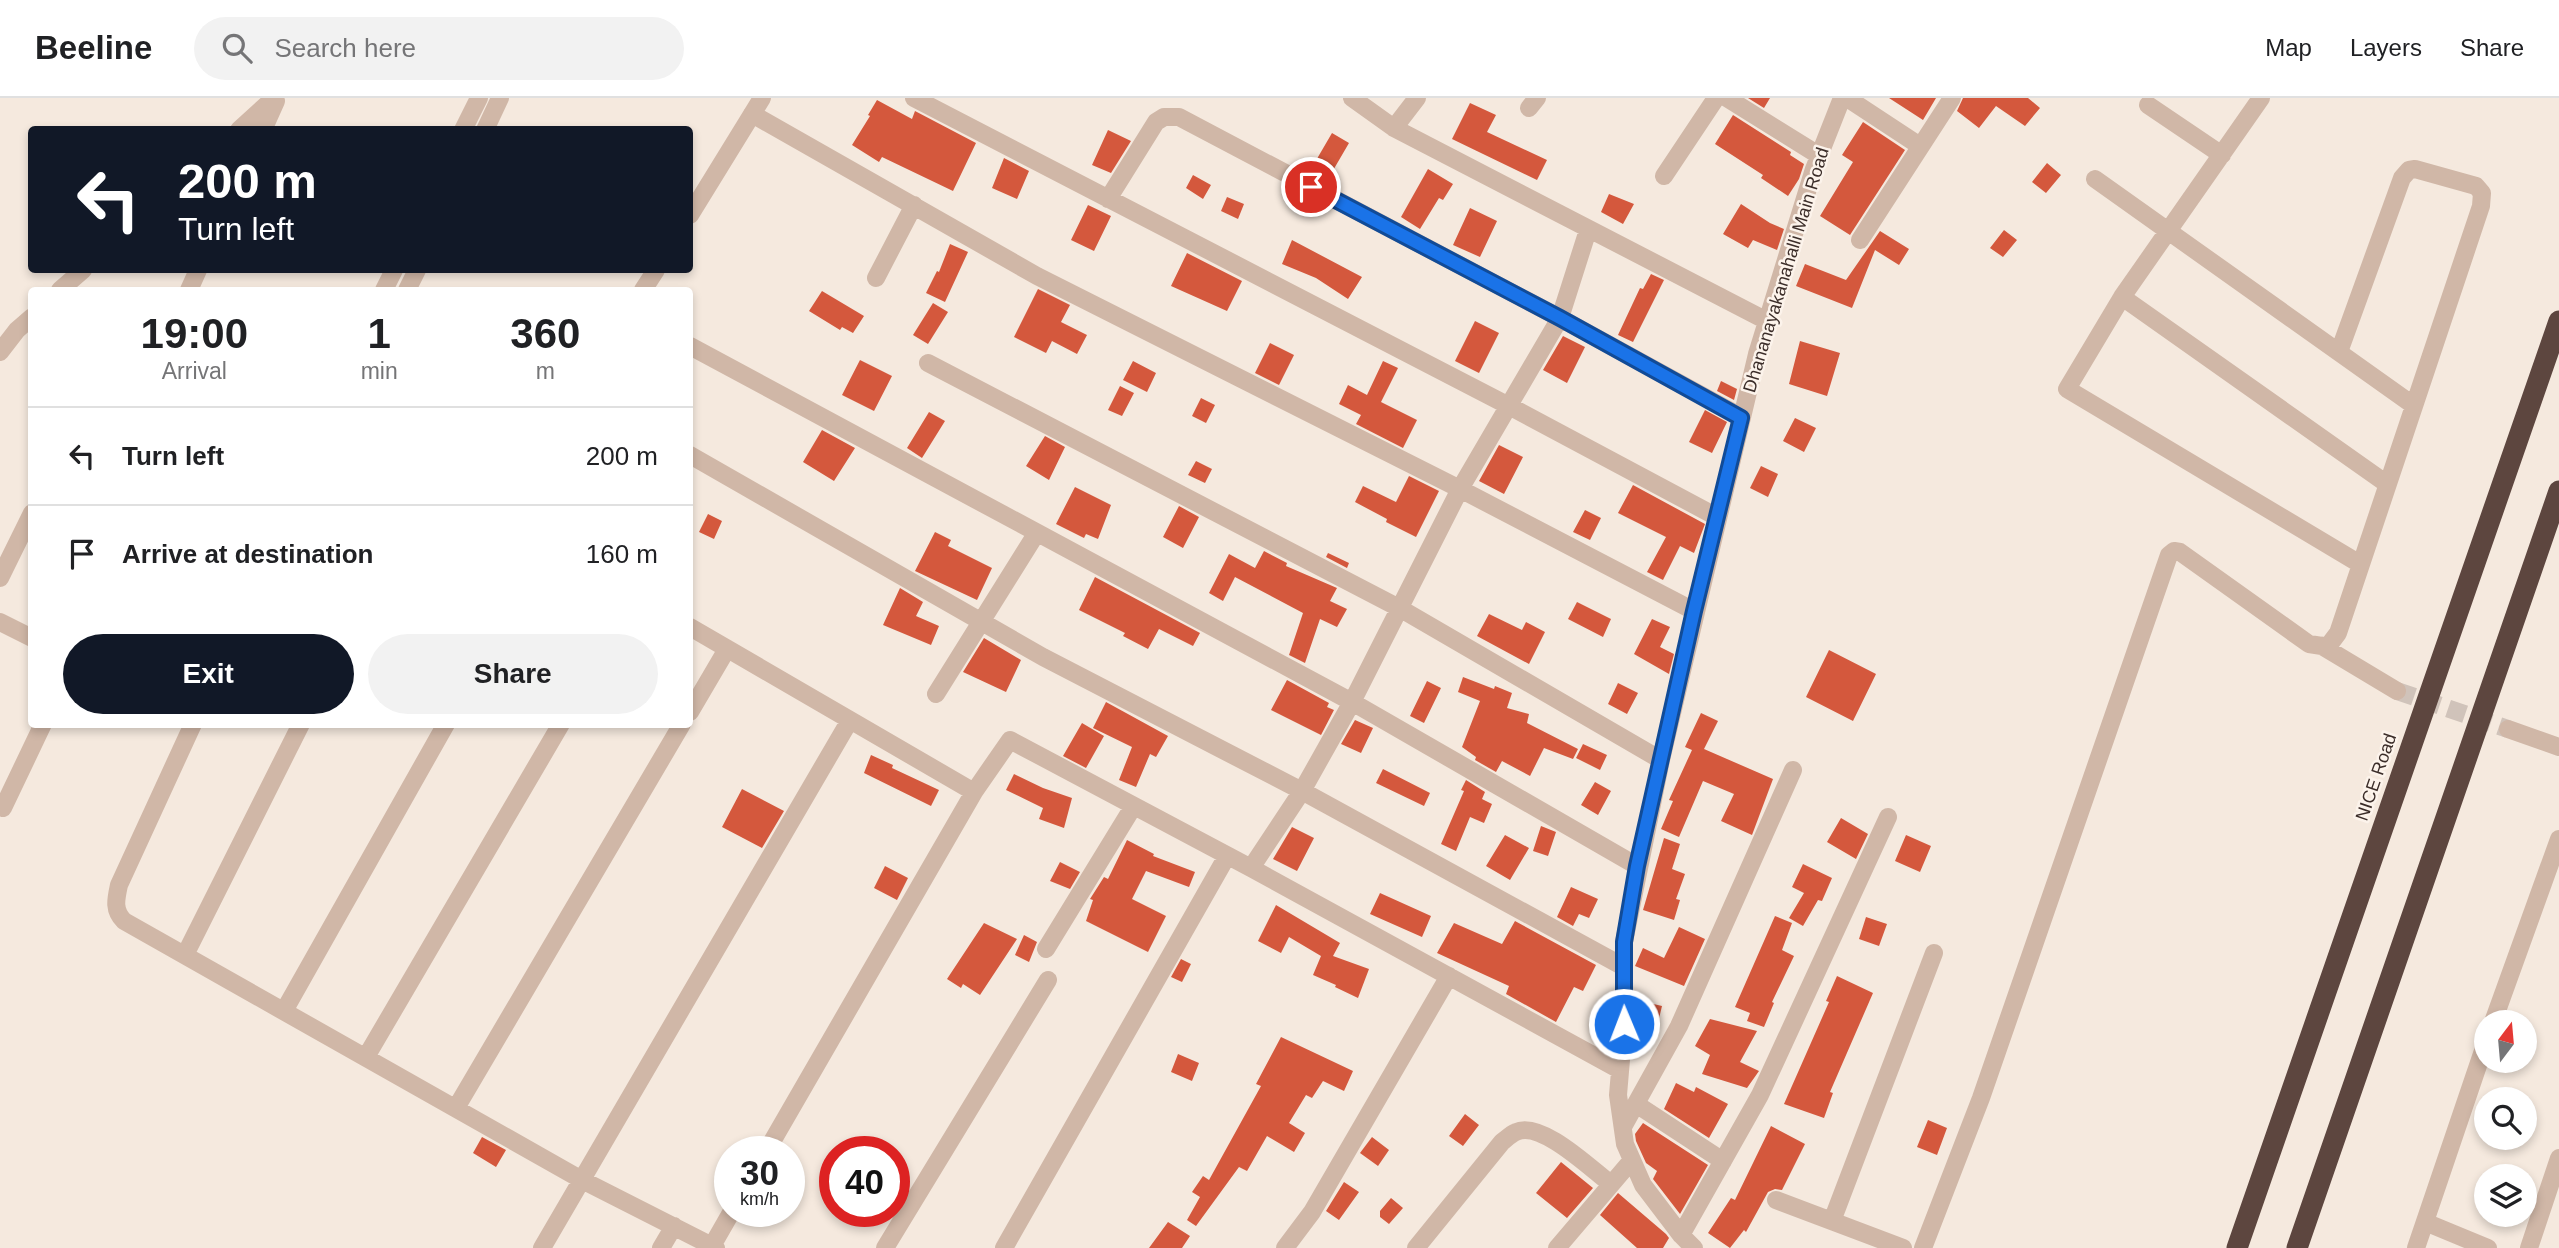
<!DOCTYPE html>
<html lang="en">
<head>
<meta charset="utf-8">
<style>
  :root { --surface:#fff; --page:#f2f2f2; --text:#202124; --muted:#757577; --line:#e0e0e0; --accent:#111827 }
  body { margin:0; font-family:Arial,sans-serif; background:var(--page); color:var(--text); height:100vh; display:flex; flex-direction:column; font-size:26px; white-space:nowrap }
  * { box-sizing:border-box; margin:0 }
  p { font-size:23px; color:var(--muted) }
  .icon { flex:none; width:38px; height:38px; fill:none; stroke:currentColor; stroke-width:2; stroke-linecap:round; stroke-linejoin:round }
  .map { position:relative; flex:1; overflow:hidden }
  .sheet { position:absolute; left:28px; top:189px; width:665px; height:441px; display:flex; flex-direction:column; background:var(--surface); border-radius:7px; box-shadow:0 4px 10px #0003 }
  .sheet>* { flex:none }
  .top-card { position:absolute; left:28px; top:28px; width:665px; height:147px; border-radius:7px; box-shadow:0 4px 10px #0003; background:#111827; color:#fff; overflow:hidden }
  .needle { width:46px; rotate:16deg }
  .tools { position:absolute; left:2474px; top:912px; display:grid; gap:14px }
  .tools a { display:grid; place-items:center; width:63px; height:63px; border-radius:50%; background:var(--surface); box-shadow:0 4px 10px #0003; font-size:35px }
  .speed { position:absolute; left:714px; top:1038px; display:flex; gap:14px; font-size:35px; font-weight:700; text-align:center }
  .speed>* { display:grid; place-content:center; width:91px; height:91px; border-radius:50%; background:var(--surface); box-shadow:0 4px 10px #0003; line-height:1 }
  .speed small { font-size:18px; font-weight:400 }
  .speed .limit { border:10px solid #d22; background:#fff; color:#111 }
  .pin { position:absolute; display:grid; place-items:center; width:60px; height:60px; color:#fff; margin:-30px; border:4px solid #fff; border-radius:50%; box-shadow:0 2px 7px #0007 }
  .me { position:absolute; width:77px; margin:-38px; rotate:359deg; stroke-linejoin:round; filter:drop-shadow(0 0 5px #0008) }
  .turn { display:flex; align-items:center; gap:24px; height:147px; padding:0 35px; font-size:32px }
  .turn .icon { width:91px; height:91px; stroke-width:2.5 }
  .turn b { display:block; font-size:49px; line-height:60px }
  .eta { display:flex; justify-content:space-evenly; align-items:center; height:119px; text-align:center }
  .eta b { font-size:42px; font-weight:700; line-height:49px }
  .action { display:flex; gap:14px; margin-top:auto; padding:14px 35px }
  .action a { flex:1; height:80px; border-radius:42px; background:var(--accent); color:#fff; font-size:28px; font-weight:700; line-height:80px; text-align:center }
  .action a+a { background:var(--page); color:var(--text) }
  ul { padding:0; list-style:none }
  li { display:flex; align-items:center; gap:21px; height:98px; padding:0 35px; border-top:2px solid var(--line) }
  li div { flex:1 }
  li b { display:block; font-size:26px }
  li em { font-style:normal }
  header { display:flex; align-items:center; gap:42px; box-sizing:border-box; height:98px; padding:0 35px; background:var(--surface); border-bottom:2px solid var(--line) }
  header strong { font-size:33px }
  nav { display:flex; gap:38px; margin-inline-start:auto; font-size:24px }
  .search { width:490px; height:63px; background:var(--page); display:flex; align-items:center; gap:18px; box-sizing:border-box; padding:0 24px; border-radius:38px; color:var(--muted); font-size:26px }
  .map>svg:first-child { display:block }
</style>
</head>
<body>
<header>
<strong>Beeline</strong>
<div class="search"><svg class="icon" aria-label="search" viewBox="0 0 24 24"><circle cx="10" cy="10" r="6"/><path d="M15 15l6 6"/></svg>Search here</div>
<nav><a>Map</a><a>Layers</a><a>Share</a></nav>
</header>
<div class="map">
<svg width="2559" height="1150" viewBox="0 0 2559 1150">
  <rect width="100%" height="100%" fill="#f5e9de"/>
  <path fill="#d4583d" d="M1748,0H1770L1764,10Z
    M1889,0H1936L1923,22Z
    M1963,0H2028L2040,10L2025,28L1996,8L1979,30L1957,13Z
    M877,2L912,21L915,13L976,45L953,93L882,59L879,64L852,47L870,18L868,17Z
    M1470,5L1496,17L1487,34L1547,62L1537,82L1452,41Z
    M1733,17L1791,54L1790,57L1804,66L1799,81L1788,98L1761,80L1763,77L1715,46Z
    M1863,24L1905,52L1850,137L1820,118L1853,64L1842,57Z
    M1108,32L1131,43L1111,75L1092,67Z
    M1332,35L1349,45L1328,81L1311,71Z
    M1004,60L1029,73L1017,101L992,90Z
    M2047,65L2061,77L2046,95L2032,84Z
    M1428,71L1453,86L1443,102L1439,100L1420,131L1401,119Z
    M1193,77L1211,87L1203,101L1186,90Z
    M1609,96L1634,106L1623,126L1601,114Z
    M1227,99L1244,106L1238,121L1221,113Z
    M1741,106L1770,125L1784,131L1777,152L1753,142L1748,150L1723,136Z
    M1088,107L1111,118L1094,153L1071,142Z
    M1470,110L1497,123L1480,159L1453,147Z
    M2004,132L2017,142L2003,159L1990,150Z
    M1880,133L1909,151L1899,167L1875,152L1852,210L1796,188L1805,166L1846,182Z
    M1292,142L1362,179L1348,201L1316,180L1282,166Z
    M950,146L968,154L945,204L926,195L937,173L939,174Z
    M1187,155L1242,183L1227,213L1171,188Z
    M1651,176L1664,182L1633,244L1618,237L1640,190L1643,191Z
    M1038,191L1070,207L1061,224L1087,237L1077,256L1052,243L1046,255L1014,239Z
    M822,193L864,218L853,235L842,229L840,232L809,213Z
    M933,205L948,214L928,246L913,237Z
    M1475,223L1499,235L1479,275L1455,263Z
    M1563,238L1585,249L1567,285L1543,272Z
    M1800,243L1840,255L1827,298L1789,286Z
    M1270,245L1294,257L1279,287L1255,275Z
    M860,262L892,278L874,313L842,297Z
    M1133,263L1156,275L1147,294L1123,282Z
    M1383,263L1398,270L1381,304L1417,322L1403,350L1356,326L1361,317L1339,306L1348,287L1367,297Z
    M1721,283L1737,291L1734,302L1717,293Z
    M1120,288L1134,295L1122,318L1108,312Z
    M1201,300L1215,307L1206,325L1192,318Z
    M1705,312L1727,324L1712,355L1689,344Z
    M929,314L945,323L922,360L907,350Z
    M1795,320L1816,330L1804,354L1783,343Z
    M822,332L855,350L834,383L803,364Z
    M1045,338L1065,349L1049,382L1026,368Z
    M1499,347L1523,359L1504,396L1479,383Z
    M1196,363L1212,371L1205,385L1188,377Z
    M1761,368L1778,376L1768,399L1750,390Z
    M1409,378L1439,393L1416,439L1386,424L1387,421L1355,404L1363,388L1396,404Z
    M1633,387L1705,426L1694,455L1680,448L1663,482L1647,474L1666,439L1618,415Z
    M1075,389L1111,407L1098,441L1086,436L1084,440L1056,426Z
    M1179,408L1199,419L1183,450L1163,439Z
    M1585,412L1601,420L1590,442L1573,434Z
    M708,416L722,423L714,441L699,434Z
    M935,434L951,442L948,448L992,470L977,502L915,473Z
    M1264,453L1287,465L1286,468L1337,490L1330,503L1347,511L1337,529L1320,521L1305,565L1289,557L1303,515L1235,479L1223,503L1209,495L1229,456L1255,470Z
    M1328,455L1349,465L1347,470L1326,459Z
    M1095,479L1200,535L1193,548L1159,531L1148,551L1123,538L1125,535L1079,512Z
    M900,490L923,504L916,518L939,528L931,547L883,527Z
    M1577,504L1611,521L1603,539L1568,521Z
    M1489,516L1522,532L1526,524L1545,534L1529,566L1477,538Z
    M1652,521L1670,529L1660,549L1674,556L1669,576L1634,556Z
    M984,540L1021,562L1006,594L963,574Z
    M1829,552L1876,576L1853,623L1806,599Z
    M1463,579L1494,591L1495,588L1512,595L1507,610L1529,616L1527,625L1578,651L1573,661L1544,650L1530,678L1502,663L1496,674L1475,662L1476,659L1462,649L1480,603L1458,594Z
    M1287,582L1329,605L1327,609L1334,612L1321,637L1271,612Z
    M1427,583L1441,590L1424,625L1410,618Z
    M1618,585L1638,595L1627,616L1608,606Z
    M1106,604L1168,638L1156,659L1150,656L1136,689L1119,682L1132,649L1093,630Z
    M1701,615L1718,623L1704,651L1773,681L1752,737L1721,723L1734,696L1703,683L1679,739L1661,731L1673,703L1669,702L1692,652L1685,649Z
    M1355,622L1373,630L1361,655L1341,646Z
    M1082,625L1104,638L1086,670L1063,658Z
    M1583,646L1607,657L1600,672L1576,660Z
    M871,657L893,667L892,670L939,692L931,708L864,675Z
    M1383,671L1430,695L1424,708L1376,685Z
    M1014,676L1043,690L1072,700L1064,730L1039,721L1043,710L1006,692Z
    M1466,682L1485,694L1482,701L1492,706L1484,725L1470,719L1456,753L1441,746L1464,693L1461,692Z
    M1595,684L1611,693L1598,717L1581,707Z
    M742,691L784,713L762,750L722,729Z
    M1841,720L1868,736L1856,761L1827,744Z
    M1541,728L1556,734L1548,758L1533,753Z
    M1292,729L1314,740L1297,773L1273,761Z
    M1505,737L1529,750L1510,782L1486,768Z
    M1906,737L1931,748L1920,774L1895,763Z
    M1664,740L1680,746L1672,771L1685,776L1676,801L1680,802L1674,822L1643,812Z
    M1127,742L1154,756L1153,758L1195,774L1189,789L1146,773L1132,801L1166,818L1148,854L1086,823L1093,802L1090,801L1104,779L1108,781Z
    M1060,764L1080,774L1070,791L1050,783Z
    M1803,766L1832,780L1822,803L1818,802L1803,828L1789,820L1804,795L1792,789Z
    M885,768L908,780L897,802L874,790Z
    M1571,789L1598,801L1589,820L1579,816L1573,828L1557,819Z
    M1380,795L1431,818L1422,839L1370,816Z
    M1276,807L1340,845L1333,858L1369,871L1358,900L1335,889L1336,887L1313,877L1321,858L1289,839L1281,855L1258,843Z
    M1775,818L1792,825L1782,852L1794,858L1772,904L1774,905L1764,929L1747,923L1750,915L1735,909Z
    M1866,819L1887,826L1879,848L1859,841Z
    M1515,823L1596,867L1583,893L1574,889L1556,924L1506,896L1509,888L1437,855L1454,825L1502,846Z
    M984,825L1017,841L980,897L963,886L961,890L947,881Z
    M1679,829L1705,841L1684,888L1635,868L1643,850L1664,860Z
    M1024,837L1037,844L1029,864L1015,857Z
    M1181,861L1191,866L1182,884L1171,879Z
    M1837,878L1873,895L1830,994L1833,995L1824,1020L1784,1006L1829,904L1826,903Z
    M1641,903L1662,908L1656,933L1635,930Z
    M1710,921L1757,933L1740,964L1759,973L1747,990L1702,976L1710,957L1695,948Z
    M1281,939L1353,973L1344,993L1323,983L1312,1000L1306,997L1289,1025L1305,1035L1294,1054L1267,1038L1247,1073L1239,1069L1196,1128L1187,1122L1200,1099L1192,1094L1203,1078L1209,1082L1261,988L1256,986Z
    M1178,956L1199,965L1192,983L1171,974Z
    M1676,985L1694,994L1696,989L1728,1006L1709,1040L1664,1011Z
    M1465,1016L1479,1027L1463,1048L1449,1038Z
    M1928,1022L1947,1030L1937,1057L1917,1049Z
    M1643,1025L1708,1067L1680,1116L1653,1081L1657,1073L1646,1065L1636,1043L1635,1036Z
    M1771,1028L1805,1046L1782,1092L1775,1091L1768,1094L1746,1134L1744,1132L1730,1150L1708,1135L1731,1100L1735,1102Z
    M482,1039L506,1052L496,1069L473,1055Z
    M1372,1039L1389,1052L1378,1068L1360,1055Z
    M1561,1064L1593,1090L1567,1120L1536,1095Z
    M1344,1084L1359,1094L1339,1122L1326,1113Z
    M1618,1095L1666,1136L1669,1140L1663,1150H1637L1600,1117Z
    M1391,1100L1403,1110L1389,1126L1380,1119V1113Z
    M1168,1124L1190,1138L1182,1150H1149Z"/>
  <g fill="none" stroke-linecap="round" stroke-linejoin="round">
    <path stroke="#d0c3ba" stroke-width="18" stroke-dasharray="18 9" stroke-linecap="butt" d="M2397,593L2508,631"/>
    <path stroke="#d0b7a7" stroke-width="18" d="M914,0L1509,308L1717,419
      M1352,0L1394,30
      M1417,0L1394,30L1767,223
      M1727,0L1820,58
      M1847,0L1920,48
      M2261,0L2122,199L2067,291L2360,466
      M2148,7L2222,57
      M1529,10L1537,0
      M752,16L1037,178L1460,391L1694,513
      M239,32L274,0
      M263,32L276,3
      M463,32L479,0
      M485,32L500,0
      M1664,78L1716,0
      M2095,81L2413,307
      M1108,101L1156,24L1164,19H1179L1560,220L1741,319
      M690,117L762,0
      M1860,142L1952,0
      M876,180L914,107
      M60,192L83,172
      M189,192L198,172
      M384,192L394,172
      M407,192L417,172
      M643,192L656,172
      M2122,199L2387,386
      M690,248L1352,604L1637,768
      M0,254L17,232L32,219
      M928,265L1401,511L1661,662
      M690,357L1043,559L1302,693L1624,869
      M0,480L32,415
      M0,524L32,540
      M690,529L974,694L1010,642L1251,770L1620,972
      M2322,548L2397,593
      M936,596L1036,436
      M690,614L727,551
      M193,626L119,787C116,801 113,812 124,823L582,1082L716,1150
      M2508,631L2559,649
      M3,710L43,626
      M1251,770L1302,693L1352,604L1460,391L1560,220L1588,132
      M1046,851L1133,709
      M185,857L301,626
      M284,913L446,626
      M2493,924L2559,741
      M366,959L561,626
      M1636,1006L1723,1063
      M456,1010L682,626
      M1623,1029L1679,928L1793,672
      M766,1054L974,694
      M1776,1102L1903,1150
      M1832,1123L1934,855
      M2425,1124L2488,1150
      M1681,1137L1760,997L1888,719
      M712,1148L732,1113
      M542,1150L850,622
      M661,1150L674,1128
      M885,1150L1048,882
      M1004,1150L1227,758
      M1285,1150L1312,1114L1449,878
      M1416,1150L1502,1044C1506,1041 1511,1036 1516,1034C1541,1022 1591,1071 1611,1086
      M1557,1150L1632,1062
      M1694,1150L1681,1137L1643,1087L1625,1046L1618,997L1624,926V844L1661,662L1757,256L1814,71L1842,0
      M1923,1150L1981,1000L2169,457L2174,453L2180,454L2309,546L2322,548L2329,547L2338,535L2481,108L2482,95L2476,88L2415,71L2409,72L2402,80L2339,254
      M2416,1150L2487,941
      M2529,1150L2559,1060"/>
    <path stroke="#5d463f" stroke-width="21" d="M2237,1150L2559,223
      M2297,1150L2559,393"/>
  </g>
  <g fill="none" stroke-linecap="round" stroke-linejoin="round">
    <g stroke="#114b97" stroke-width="18">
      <path id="route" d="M1311,89L1560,220L1741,320L1694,513L1637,768L1624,844V926"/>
    </g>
    <use href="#route" stroke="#1a73e8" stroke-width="12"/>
  </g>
  <g text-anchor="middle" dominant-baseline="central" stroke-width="5" stroke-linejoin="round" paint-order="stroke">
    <g font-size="18" fill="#3b2d29" stroke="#fcf3eb">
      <text transform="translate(1786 172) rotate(-73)">Dhananayakanahalli Main Road</text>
      <text transform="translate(2376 679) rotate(-71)">NICE Road</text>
    </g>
  </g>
</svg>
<div class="tools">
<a><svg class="needle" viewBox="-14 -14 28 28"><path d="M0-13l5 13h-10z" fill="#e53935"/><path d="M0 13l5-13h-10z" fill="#757577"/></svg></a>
<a><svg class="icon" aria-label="search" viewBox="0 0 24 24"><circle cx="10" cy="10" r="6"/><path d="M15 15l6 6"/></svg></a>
<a><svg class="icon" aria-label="layers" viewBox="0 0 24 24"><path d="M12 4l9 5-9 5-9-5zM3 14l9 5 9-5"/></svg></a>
</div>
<div class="speed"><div>30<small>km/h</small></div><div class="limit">40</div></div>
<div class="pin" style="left:1311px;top:89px;background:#d93025"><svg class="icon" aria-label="arrive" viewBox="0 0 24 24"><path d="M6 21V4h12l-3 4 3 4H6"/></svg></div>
<svg class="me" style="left:1624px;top:926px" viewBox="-20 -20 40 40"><circle r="17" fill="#1a73e8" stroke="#fff" stroke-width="3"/><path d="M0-11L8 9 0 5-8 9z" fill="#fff"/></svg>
<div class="top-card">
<div class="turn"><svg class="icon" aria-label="left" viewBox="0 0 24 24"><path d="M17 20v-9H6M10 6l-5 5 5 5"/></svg><div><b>200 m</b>Turn left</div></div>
</div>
<section class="sheet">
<div class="eta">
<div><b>19:00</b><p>Arrival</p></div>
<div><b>1</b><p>min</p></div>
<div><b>360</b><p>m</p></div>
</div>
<ul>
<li><svg class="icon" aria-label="left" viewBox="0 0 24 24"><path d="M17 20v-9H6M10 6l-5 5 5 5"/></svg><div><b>Turn left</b></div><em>200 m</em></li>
<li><svg class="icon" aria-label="arrive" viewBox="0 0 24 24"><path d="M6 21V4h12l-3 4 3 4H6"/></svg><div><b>Arrive at destination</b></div><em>160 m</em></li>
</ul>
<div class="action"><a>Exit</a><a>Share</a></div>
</section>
</div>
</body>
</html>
